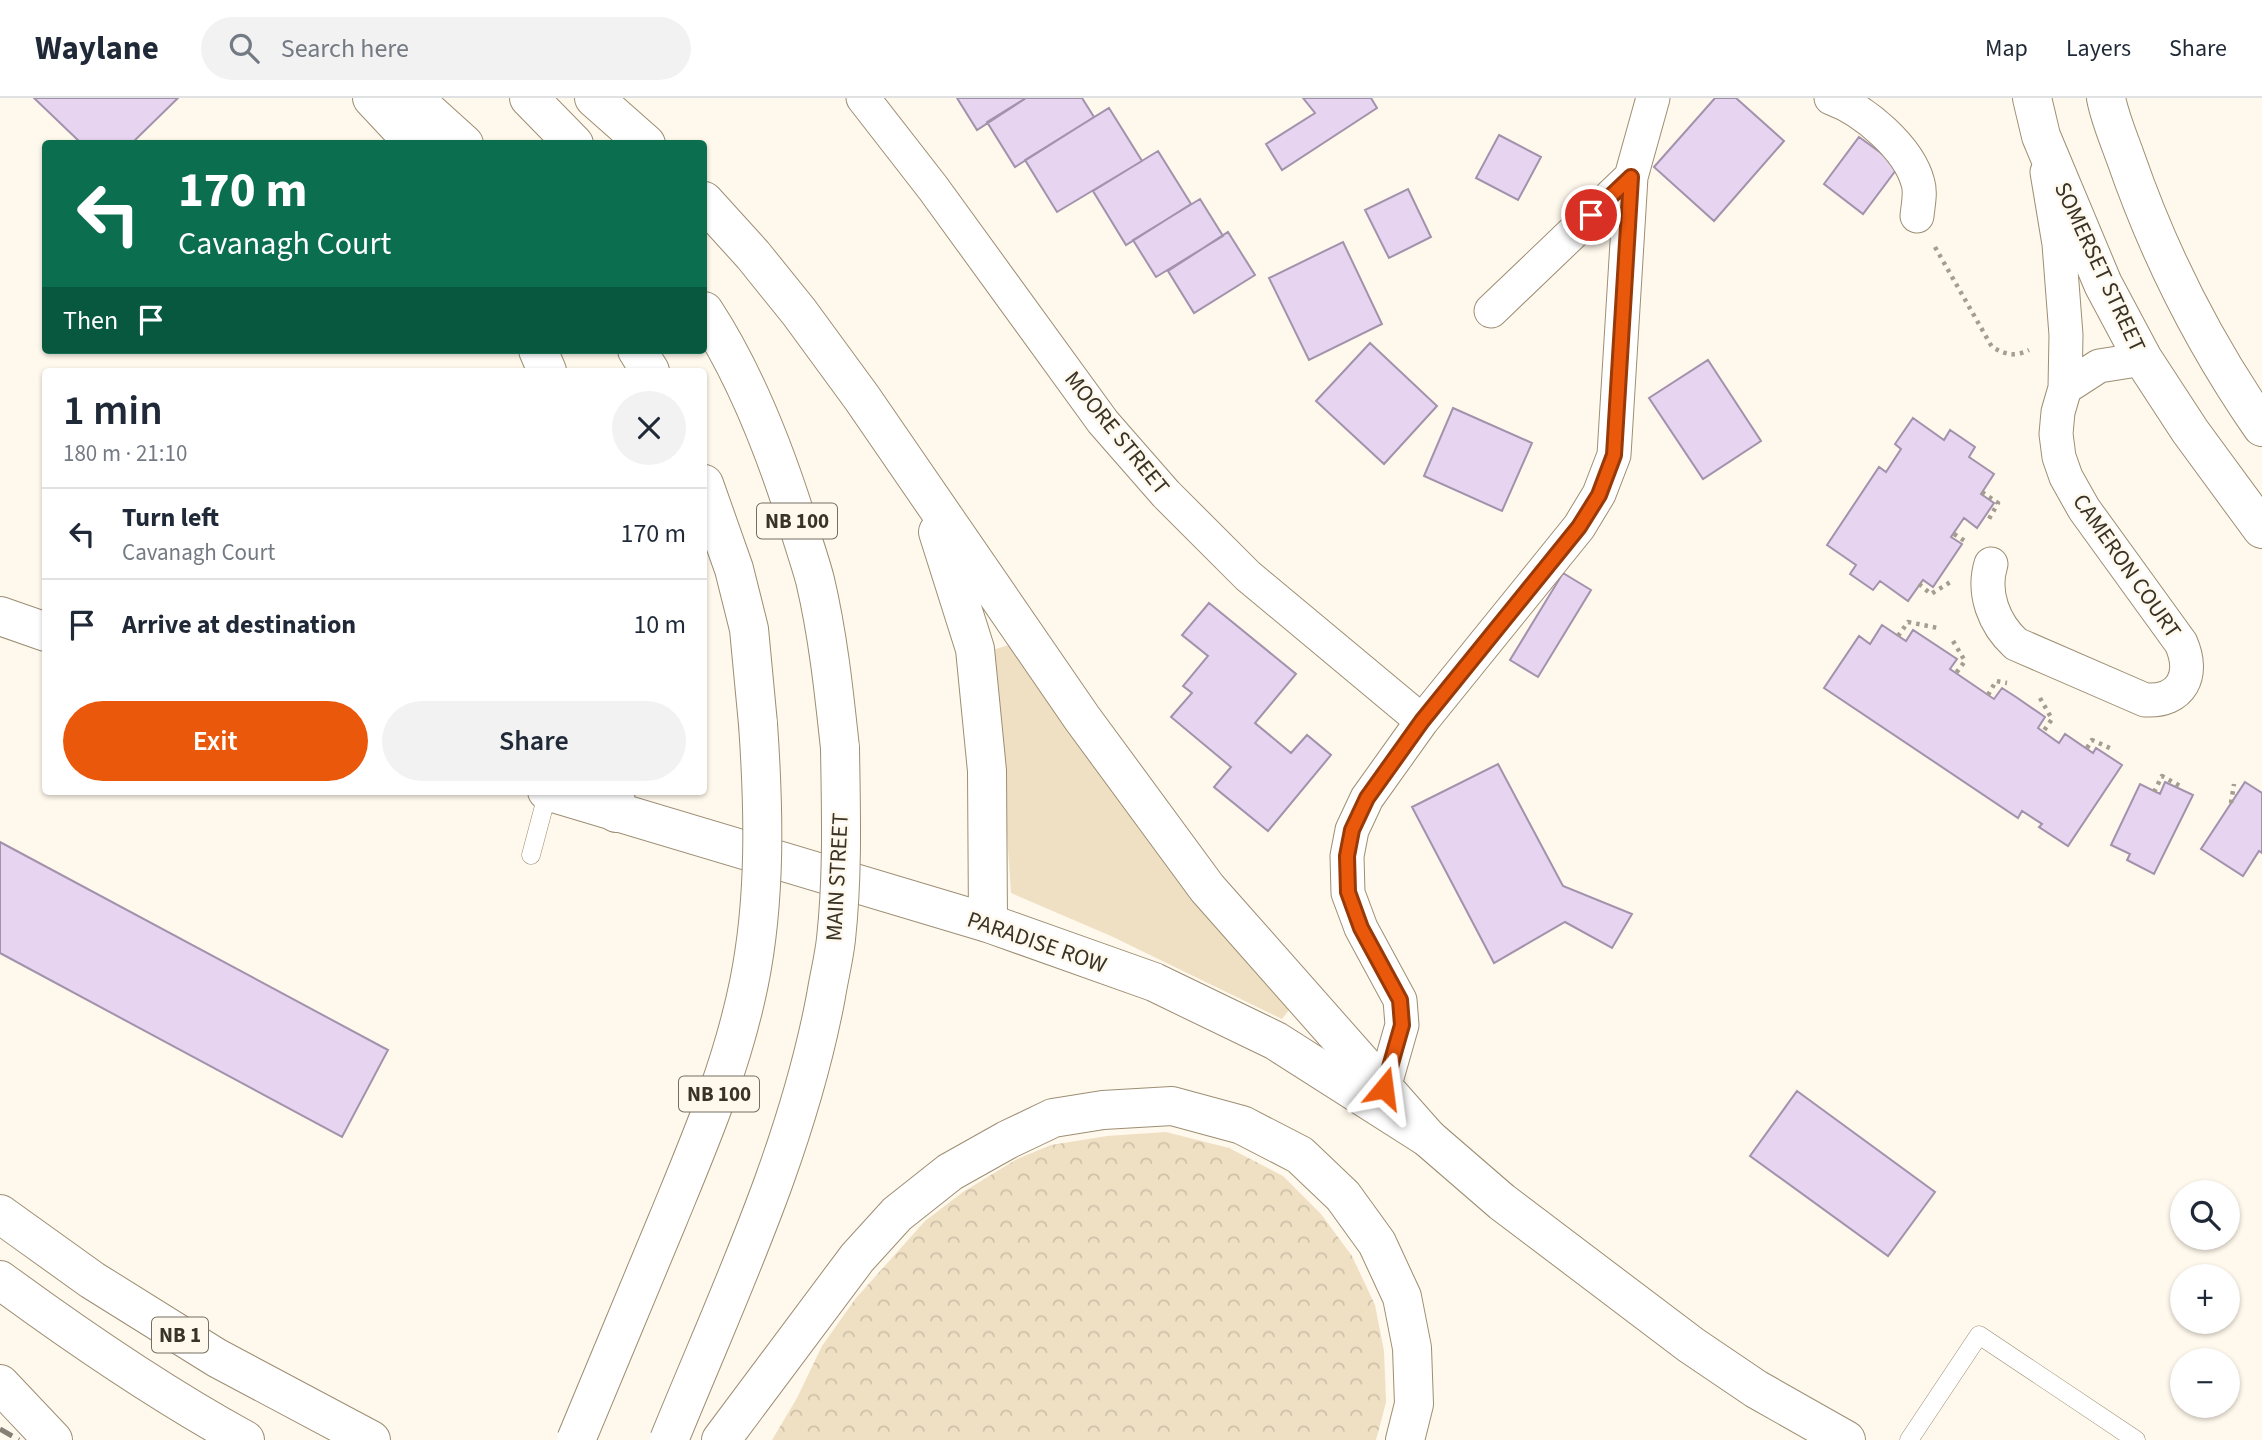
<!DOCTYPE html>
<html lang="en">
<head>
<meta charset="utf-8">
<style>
  :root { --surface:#fff; --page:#f2f2f3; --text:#1f2937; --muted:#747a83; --line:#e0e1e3; --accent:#ea580c }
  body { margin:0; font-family:"Source Sans 3",sans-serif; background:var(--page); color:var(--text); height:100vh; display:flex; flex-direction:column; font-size:26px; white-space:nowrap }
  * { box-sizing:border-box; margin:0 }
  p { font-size:23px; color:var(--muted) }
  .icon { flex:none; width:38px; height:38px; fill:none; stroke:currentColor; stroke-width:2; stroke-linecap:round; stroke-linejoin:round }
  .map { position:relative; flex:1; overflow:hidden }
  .drawer { position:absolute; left:42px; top:270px; width:665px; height:427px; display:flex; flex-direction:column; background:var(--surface); border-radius:7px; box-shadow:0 2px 5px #0004 }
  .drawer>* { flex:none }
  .hud { position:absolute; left:42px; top:42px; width:665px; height:214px; border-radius:7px; box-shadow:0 2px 5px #0004; background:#0b6e4f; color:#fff; overflow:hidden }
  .controls { position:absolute; left:2170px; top:1082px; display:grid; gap:14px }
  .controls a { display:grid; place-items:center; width:70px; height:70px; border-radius:50%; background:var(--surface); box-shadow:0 2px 5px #0004; font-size:35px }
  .pin { position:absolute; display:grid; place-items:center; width:60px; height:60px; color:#fff; margin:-30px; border:4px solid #fff; border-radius:50%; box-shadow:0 2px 7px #0007 }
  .me { position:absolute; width:77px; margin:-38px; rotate:16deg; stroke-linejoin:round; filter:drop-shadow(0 0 5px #0008) }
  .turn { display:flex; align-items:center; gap:24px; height:147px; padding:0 21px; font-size:32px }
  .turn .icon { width:91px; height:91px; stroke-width:2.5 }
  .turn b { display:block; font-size:49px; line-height:60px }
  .then { display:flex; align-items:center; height:66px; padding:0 21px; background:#0003; gap:14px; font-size:26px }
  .round { display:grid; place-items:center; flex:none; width:74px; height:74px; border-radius:37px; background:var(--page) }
  .headline { display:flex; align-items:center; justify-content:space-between; height:119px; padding:0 21px }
  h1 { font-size:42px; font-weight:600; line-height:52px }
  .primary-button { display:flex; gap:14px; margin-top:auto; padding:14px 21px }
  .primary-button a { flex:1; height:80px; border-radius:42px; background:var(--accent); color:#fff; font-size:28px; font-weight:600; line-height:80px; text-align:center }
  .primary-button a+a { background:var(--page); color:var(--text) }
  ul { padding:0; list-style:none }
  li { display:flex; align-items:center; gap:21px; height:91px; padding:0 21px; border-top:2px solid var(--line) }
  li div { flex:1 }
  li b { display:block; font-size:26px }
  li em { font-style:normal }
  header { display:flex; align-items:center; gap:42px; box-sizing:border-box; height:98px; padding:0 35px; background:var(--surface); border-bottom:2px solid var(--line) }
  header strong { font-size:33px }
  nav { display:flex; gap:38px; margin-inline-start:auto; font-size:24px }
  .search { width:490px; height:63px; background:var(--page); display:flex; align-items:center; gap:18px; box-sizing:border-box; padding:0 24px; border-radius:38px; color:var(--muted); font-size:26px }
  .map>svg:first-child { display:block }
</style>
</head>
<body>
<header>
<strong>Waylane</strong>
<div class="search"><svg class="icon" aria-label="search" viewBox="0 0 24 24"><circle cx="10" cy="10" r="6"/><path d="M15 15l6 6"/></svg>Search here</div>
<nav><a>Map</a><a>Layers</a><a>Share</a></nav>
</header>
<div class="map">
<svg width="2262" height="1342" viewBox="0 0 2262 1342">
  <defs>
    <pattern id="forest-crowns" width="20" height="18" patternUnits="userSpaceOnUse" patternTransform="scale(1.75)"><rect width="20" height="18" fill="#efe0c4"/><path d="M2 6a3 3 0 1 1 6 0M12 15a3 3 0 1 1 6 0" fill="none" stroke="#cec1a8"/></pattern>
  </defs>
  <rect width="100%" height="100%" fill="#fff8ec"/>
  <path fill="#efe0c4" d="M1009,547L1289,912L1282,921L1111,838L1011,795L1006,720L989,553Z"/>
  <path fill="url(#forest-crowns)" d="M1166,1034L1229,1050L1283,1078L1321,1116L1352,1158L1375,1207L1384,1253L1386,1304L1376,1342H772L797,1300L822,1248L856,1200L925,1123L963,1094L1017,1061L1051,1047L1107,1038Z"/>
  <path fill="#e6d4f0" stroke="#a392ac" stroke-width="2" d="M34,0H178L131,46H82Z
    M957,0H1026L977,32Z
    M1026,0H1082L1094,19L1015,69L987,24Z
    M1303,0H1371L1377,10L1282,72L1266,46L1315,15Z
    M1715,0H1736L1784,43L1714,123L1654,69Z
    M1109,10L1142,63L1057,114L1025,62Z
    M1499,37L1541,59L1518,102L1476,80Z
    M1859,39L1899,68L1863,116L1824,86Z
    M1158,53L1191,106L1126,147L1093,93Z
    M1408,91L1431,139L1389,160L1365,112Z
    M1200,101L1223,138L1156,179L1133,142Z
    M1228,134L1255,177L1194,215L1168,173Z
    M1343,144L1382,226L1309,262L1269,180Z
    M1370,245L1437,308L1384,366L1316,303Z
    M1708,262L1761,343L1703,381L1649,300Z
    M1453,310L1532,345L1502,413L1424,378Z
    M1913,320L1944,342L1950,332L1975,349L1969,359L1994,376L1981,396L1994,405L1977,430L1964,420L1951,439L1962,446L1933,489L1923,482L1908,503L1880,483L1873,492L1850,476L1856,467L1827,447L1879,369L1886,374L1901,351L1895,346Z
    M1563,475L1591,492L1538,579L1510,562Z
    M1209,505L1296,576L1255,625L1291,655L1307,637L1331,657L1268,733L1214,689L1231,669L1171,619L1192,595L1183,588L1208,558L1182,537Z
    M1882,527L1906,543L1913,532L1957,561L1950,571L1994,601L2002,590L2016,599L2045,619L2038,630L2059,645L2065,636L2093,655L2096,650L2122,667L2068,748L2039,729L2042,726L2022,713L2018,720L1824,590L1859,538L1870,546Z
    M1498,666L1563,788L1632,816L1612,850L1565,824L1494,865L1412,709Z
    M2165,684L2193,697L2154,776L2127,762L2130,756L2111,747L2140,686L2160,696Z
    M2245,684L2262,695V755L2259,753L2243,778L2201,751Z
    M0,744L388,952L342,1039L0,855Z
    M1797,993L1935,1094L1888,1158L1750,1058Z"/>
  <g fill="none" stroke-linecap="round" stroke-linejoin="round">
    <g stroke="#9d8e73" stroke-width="19">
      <path id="service" d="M531,757L548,693
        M1909,1342L1979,1237L2136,1342"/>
    </g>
    <g stroke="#9d8e73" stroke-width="35">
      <path id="minor" d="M863,0L933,90L1103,324L1166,396L1248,478L1422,623
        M1831,0C1864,12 1909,50 1918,85C1921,95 1918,107 1917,118
        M1491,213L1631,79
        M2065,290L2099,268L2143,261
        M1991,466C1982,495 1994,526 2016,546L2145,602C2182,604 2195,577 2181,545L2084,411L2066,379L2059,359L2056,336L2058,314L2065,290L2066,237L2059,146L2047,74
        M1384,990L1402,927L1400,902L1361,830L1348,795L1347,758L1352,732L1367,700L1422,623L1579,429L1599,396L1614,357L1631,79L1653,0"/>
    </g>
    <g stroke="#9d8e73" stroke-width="40">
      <path id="secondary" d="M2032,0L2041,38L2103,186L2143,261L2190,333L2262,431
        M2106,0C2110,21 2119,41 2126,61C2159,156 2205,247 2262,329
        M0,518L46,534
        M547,693L988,825L1154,884L1276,943L1428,1040L1502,1104L1691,1247L1756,1291L1846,1342"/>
    </g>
    <g stroke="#9d8e73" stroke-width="40">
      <path id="primary" d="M372,0L415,46
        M413,0L464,46
        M529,0L574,46
        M594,0L646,46
        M704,103L753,157L799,214L862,300L1082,620L1207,790L1428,1040
        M704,213C746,277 775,352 798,426C803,444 810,463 815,482C828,537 834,594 840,650
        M538,252L547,273
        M637,252L650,273
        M704,386L734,471L749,531L758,626
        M938,434L975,551L987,673L988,825
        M615,693L616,715"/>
    </g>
    <g stroke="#9d8e73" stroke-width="40">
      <path id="motorway" d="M0,1116L92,1182L217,1260L371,1342
        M0,1182C79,1240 159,1295 245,1342
        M0,1286L53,1342
        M721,1342L857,1160L897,1116L950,1074L1007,1042L1053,1020L1103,1012L1172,1008L1242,1027L1300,1057L1343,1098L1377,1145L1402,1199L1412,1250L1414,1306L1405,1342"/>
    </g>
    <path stroke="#a49e92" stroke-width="4.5" stroke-dasharray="3.5 5" stroke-linecap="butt" d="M1935,149L1992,249C2006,257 2015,259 2029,252
      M1982,394L1998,405L1989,421
      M1954,436L1965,443
      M1919,486L1931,496L1952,483
      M1898,538L1908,524L1938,530
      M1953,543L1965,563L1956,575
      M1988,597L1996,583L2007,585
      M2040,600L2052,621L2043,634
      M2087,650L2092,642L2112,651
      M2154,694L2162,678L2180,688
      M2231,705L2234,686"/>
    <use href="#service" stroke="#fff" stroke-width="18"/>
    <use href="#minor" stroke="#fff" stroke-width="33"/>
    <use href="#secondary" stroke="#fff" stroke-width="38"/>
    <use href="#primary" stroke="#fff" stroke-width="38"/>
    <use href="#motorway" stroke="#fff" stroke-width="38"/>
    <path stroke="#867f73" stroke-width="5" stroke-dasharray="14 7" stroke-linecap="butt" d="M0,1331L19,1342"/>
    <g stroke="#9d8e73" stroke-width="40" stroke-linecap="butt">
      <path id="primary-bridge" d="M576,1342C607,1268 637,1195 668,1121C700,1043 732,969 749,885C766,801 764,712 758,626
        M669,1342C728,1197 797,1053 826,898C829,879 834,860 836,841C843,777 841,713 840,650"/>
    </g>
    <use href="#primary-bridge" stroke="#fff" stroke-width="38"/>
  </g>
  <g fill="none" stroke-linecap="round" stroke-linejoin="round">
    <g stroke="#983908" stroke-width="18">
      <path id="route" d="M1384,990L1402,927L1400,902L1361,830L1348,794L1347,758L1352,732L1367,700L1422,623L1579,429L1599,397L1614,357L1631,79L1591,117"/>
    </g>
    <use href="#route" stroke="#ea580c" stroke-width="12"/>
  </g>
  <g text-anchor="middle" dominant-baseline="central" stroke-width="5" stroke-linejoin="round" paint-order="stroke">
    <g fill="#fff8ec" stroke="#746e62" stroke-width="2">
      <rect x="757" y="405.5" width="80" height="35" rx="5"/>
      <rect x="679" y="978.5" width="80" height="35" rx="5"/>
      <rect x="152" y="1219.5" width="56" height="35" rx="5"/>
    </g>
    <g font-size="21" font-weight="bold" fill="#393327">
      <text x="797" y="423">NB 100</text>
      <text x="719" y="996">NB 100</text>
      <text x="180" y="1237">NB 1</text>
    </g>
    <g font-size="23" fill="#393327" stroke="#fff8ec">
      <text transform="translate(2100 169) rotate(65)">SOMERSET STREET</text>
      <text transform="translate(1117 335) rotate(51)">MOORE STREET</text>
      <text transform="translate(2127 468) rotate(55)">CAMERON COURT</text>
      <text transform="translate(837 779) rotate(-87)">MAIN STREET</text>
      <text transform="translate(1037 844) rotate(19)">PARADISE ROW</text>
    </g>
  </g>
</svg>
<div class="controls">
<a><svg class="icon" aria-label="search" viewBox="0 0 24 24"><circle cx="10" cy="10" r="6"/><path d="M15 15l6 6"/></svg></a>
<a>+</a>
<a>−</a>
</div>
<div class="pin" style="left:1591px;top:117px;background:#d93025"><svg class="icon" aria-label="arrive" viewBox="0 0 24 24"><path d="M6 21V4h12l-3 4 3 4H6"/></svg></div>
<svg class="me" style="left:1384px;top:990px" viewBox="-20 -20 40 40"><path d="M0-17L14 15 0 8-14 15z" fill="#ea580c" stroke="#fff" stroke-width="4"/></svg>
<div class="hud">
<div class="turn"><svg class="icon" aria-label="left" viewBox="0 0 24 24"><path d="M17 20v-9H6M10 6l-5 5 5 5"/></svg><div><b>170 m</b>Cavanagh Court</div></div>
<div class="then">Then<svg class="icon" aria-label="arrive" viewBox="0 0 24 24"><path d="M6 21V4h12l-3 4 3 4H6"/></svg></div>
</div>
<section class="drawer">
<div class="headline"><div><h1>1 min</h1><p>180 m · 21:10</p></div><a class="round"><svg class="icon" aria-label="close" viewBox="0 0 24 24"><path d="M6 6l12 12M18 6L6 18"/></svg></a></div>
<ul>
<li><svg class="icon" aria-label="left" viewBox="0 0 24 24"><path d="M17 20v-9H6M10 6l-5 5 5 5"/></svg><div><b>Turn left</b><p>Cavanagh Court</p></div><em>170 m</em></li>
<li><svg class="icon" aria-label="arrive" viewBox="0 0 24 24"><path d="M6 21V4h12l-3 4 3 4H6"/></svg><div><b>Arrive at destination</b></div><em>10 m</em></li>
</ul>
<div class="primary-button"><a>Exit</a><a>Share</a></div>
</section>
</div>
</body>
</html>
